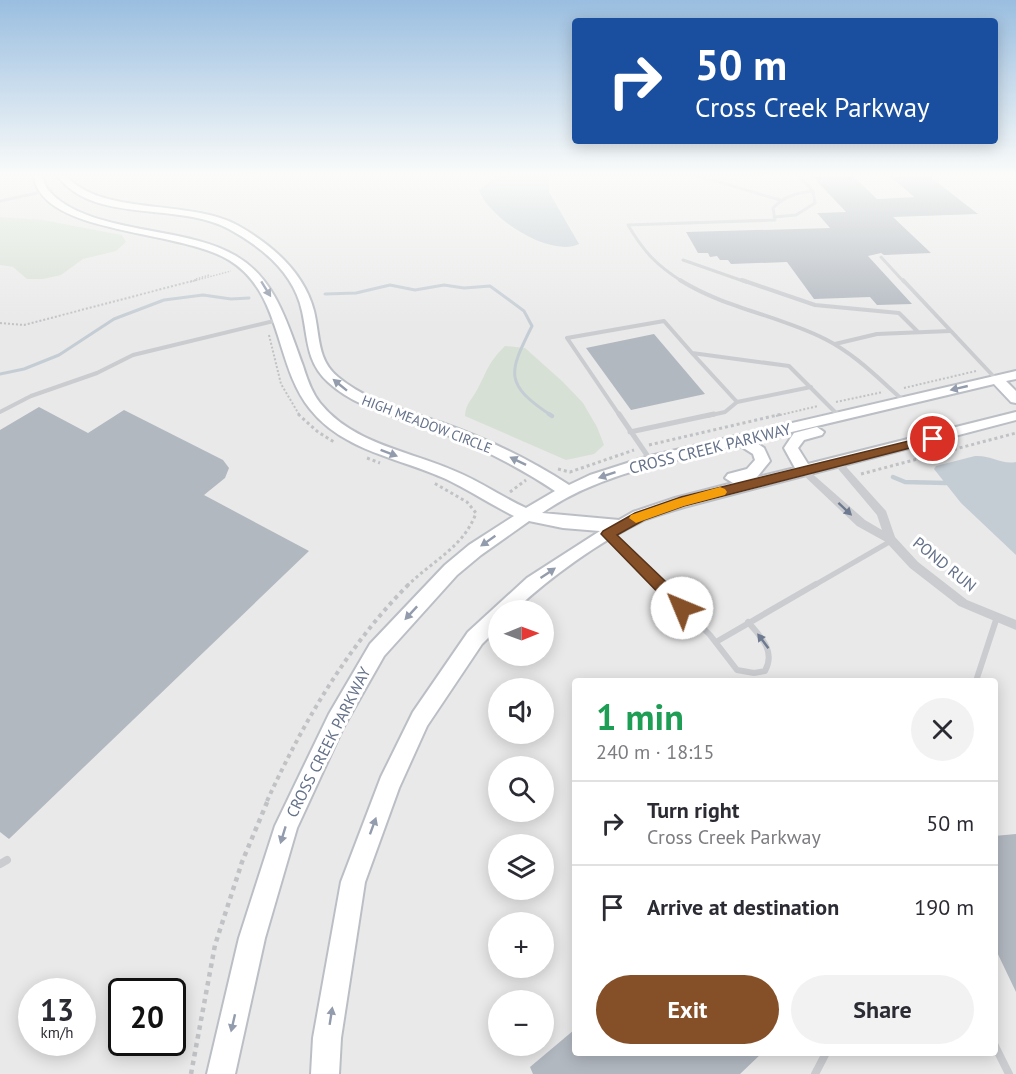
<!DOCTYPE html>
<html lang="en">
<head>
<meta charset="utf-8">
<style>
  :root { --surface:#fff; --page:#f2f2f3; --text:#2b2b33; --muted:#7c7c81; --line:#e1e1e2; --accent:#854f27 }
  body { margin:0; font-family:"PT Sans",sans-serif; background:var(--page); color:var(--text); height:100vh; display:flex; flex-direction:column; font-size:22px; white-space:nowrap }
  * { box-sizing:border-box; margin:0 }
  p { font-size:20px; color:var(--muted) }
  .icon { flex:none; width:33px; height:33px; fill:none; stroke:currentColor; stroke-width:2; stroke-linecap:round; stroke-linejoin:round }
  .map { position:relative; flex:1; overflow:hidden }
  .side { position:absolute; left:572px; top:678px; width:426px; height:378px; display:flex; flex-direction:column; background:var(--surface); border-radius:6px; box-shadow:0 3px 15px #0003 }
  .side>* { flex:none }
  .guide { position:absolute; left:572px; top:18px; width:426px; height:126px; border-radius:6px; box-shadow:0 3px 15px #0003; background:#1a4fa0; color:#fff; overflow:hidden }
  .needle { width:39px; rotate:89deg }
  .tools { position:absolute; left:488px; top:600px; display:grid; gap:12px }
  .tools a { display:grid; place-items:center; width:66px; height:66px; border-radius:50%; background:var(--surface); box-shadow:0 3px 15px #0003; font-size:30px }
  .speed { position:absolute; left:18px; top:978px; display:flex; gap:12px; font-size:30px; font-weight:700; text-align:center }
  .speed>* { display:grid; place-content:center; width:78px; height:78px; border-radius:50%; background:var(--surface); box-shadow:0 3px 15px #0003; line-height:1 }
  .speed small { font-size:15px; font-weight:400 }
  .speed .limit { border:3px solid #111; border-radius:9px; background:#fff; color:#111 }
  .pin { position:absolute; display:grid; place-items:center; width:51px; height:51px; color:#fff; margin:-26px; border:3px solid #fff; border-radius:50%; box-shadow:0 2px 6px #0007 }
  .me { position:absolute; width:66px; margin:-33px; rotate:315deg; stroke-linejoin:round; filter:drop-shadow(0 0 4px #0008) }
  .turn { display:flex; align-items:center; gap:21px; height:126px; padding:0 24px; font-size:27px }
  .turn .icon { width:78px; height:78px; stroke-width:2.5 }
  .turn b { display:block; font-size:42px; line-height:51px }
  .round { display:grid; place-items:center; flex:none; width:63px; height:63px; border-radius:32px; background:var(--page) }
  .summary { display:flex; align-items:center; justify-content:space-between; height:102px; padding:0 24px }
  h1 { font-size:36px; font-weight:800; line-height:45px; color:#1e9e55 }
  .primary-button { display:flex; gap:12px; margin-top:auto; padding:12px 24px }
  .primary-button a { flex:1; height:69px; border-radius:36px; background:var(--accent); color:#fff; font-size:24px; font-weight:800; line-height:69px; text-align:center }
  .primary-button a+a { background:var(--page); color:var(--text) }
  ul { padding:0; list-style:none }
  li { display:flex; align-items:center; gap:18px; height:84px; padding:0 24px; border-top:2px solid var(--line) }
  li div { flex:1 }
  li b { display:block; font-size:22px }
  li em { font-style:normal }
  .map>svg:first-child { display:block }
</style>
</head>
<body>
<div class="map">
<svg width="1016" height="1074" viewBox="0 0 1016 1074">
  <rect width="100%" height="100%" fill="#f7f8f5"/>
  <path fill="#e8e9e8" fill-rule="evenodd" d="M0,175H1016V1074H0ZM498,610H543V656H498ZM574,681H994V1053H574ZM498,688H543V734H498ZM498,766H543V812H498ZM498,844H543V890H498ZM498,922H543V968H498ZM32,992H82V1042H32ZM122,992H172V1042H122ZM498,1000H543V1046H498Z"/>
  <path fill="#d7e0d5" d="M0,217L43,220L122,235L126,242L116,251L83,259L61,275L43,279H27L13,267L0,265Z
    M505,346L525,348L563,382L583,403L597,427L604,445L594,454L566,460L465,416C466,403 471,401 477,390C488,370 487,364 505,346Z"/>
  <path fill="#c5cdd4" d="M495,175H549V192L579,244C550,258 488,218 479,190L492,180Z
    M975,456C991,455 1002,465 1016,462V555L961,503L934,469L936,466Z"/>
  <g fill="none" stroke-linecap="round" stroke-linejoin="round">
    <path stroke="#c5cdd4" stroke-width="3" d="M325,294L356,293L390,285L415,290L444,285L464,288L490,286L524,311L532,326C508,374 504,384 552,416
      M0,374L24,369L59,355L114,319L164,300L203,295L231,299L249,298"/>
    <path stroke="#c5cdd4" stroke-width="4.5" d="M549,414L552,416
      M893,477L905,482L946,483"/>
  </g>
  <path fill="#b2b8c0" d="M811,175H852L877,199L914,197L889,175H928L978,214L893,217L931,253L884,255L881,253L868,256L912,304L877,305L870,297L814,299L787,262L731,264L728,260H720L717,256L710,257L708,253H698L686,232L830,228L817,213L846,212Z
    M654,334L705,394L631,410L586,348Z
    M39,407L88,433L124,410L223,460L229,468L225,478L204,495L309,551L9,839L0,832V430Z
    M1016,834V992L994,946V836Z
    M574,1030V1053H762L740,1074H533L530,1067Z"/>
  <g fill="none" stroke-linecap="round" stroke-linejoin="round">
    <g stroke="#bbbfc5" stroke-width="4">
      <path id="secondary" d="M33,175H41C44,180 45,187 49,191C89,235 185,225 236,256C276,279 288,326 303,366C307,379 312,393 320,403C354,445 411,451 457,472C481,482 502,497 526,508L555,491C518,466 477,446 434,430C398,416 357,409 328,382C306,362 308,338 302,311C294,273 262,247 229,229C178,201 93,225 57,175H66C98,216 189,199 237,225C271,244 304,272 314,311C320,336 317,360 338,377C368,402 406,410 442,423C487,439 529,459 569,485L590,475L646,457L1016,371V379L1006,381L1016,391V403L1011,402L994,384L754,441L764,448L770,461L757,477L741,481L795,468L784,448L794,433L817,427L824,432L822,435L804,440L798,448L808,464L1016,412V420L684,507C671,511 657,515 644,520C599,542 551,576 515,610H498V628L482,644L427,726L399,788L365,882L341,1038L339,1074H311L313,1038L341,882L381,777L413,712L468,632L527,578L600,531L563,528L529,521L481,555L457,575L384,656L343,728L297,828L265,938L235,1074H207L239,938L275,826L329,714L370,644L445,565L469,545L514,516C490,504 469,490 446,479C400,458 343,451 310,409C274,364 283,293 229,260C183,232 68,234 40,192C36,187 35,180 33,175ZM739,445L753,454L755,460L747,469L728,474L725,478L733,483L675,498L633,512L619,520L542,513C599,473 673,461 739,445Z"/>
    </g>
    <path stroke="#c0c2c5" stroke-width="1.5" stroke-dasharray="1.5 1.5" stroke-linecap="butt" d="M196,279L209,275
      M190,282L231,271"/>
    <path stroke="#c0c2c5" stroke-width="2" stroke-dasharray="2 2" stroke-linecap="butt" d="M0,323L24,325L196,280
      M269,335L281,384L300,416
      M904,388L976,371
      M836,402L883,392
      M776,416L818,406"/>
    <path stroke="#c0c2c5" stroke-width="3" stroke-dasharray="3 3" stroke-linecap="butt" d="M298,414L318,432L334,442
      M649,445L782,414
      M367,458L380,463
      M558,469L570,472L634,450
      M861,474L1016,433
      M510,492L526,480
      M407,586C432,561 464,547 476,513L467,502L434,483"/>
    <path stroke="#c0c2c5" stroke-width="4" stroke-dasharray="4 4" stroke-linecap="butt" d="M267,801C303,723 348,645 409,584"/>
    <path stroke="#c0c2c5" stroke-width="4.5" stroke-dasharray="4.5 4.5" stroke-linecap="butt" d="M191,1074L215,945L242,862L268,800"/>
    <path stroke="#caccd0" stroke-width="3" d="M695,175L780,200
      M0,201L51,190
      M774,217L796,215L815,203L813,191
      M881,257L904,282
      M683,260L746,282
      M683,282C656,265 644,252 628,225L775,220L773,208C784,196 797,193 813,191L798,175"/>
    <path stroke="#caccd0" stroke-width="4" d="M680,280C724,308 778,315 825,339C855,354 879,379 904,401
      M742,280L815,305L899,313L917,331
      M903,280L996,379
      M835,344L877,334L950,331
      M692,353L737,402
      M0,412L31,396L97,373L133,355L278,320
      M620,416L567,338L664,321L692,353L789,366L839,416
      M707,416L725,412L737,402L811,387"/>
    <path stroke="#caccd0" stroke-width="5" d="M619,414L651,461
      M837,414L839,416
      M630,432L714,414
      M608,534L660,586
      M813,586L891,541"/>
    <path stroke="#caccd0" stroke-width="6" d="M659,584L710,635L737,670L754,673L765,671C776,651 761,637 748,622
      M716,642L816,584
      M976,681L997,617"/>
    <path stroke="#caccd0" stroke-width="8" d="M0,864L7,860
      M994,1044L1009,1074
      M815,1074L826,1053"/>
    <path fill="#caccd0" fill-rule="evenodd" d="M837,459L840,460L886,511L895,537L918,562L967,600L1016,620V630L959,606L910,568L886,542L857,526L800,472L805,469L808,470L865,520L882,530L877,515L834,464L832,462Z"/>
    <use href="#secondary" fill="#fff" fill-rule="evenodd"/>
  </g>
  <defs><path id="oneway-solid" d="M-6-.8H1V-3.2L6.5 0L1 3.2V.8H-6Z" transform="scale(1.5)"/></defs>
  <g fill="#929cac">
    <use href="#oneway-solid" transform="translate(266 289) rotate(58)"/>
    <use href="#oneway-solid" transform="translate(340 385) rotate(-141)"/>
    <use href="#oneway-solid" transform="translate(959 388) rotate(167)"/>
    <use href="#oneway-solid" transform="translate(389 453) rotate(21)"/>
    <use href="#oneway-solid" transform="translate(518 461) rotate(-154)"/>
    <use href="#oneway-solid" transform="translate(607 475) rotate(161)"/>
    <use href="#oneway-solid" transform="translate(488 541) rotate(145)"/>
    <use href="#oneway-solid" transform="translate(548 573) rotate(-34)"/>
    <use href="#oneway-solid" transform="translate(411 613) rotate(133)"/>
    <use href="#oneway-solid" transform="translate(373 826) rotate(-70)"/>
    <use href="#oneway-solid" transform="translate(283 835) rotate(107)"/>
    <use href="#oneway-solid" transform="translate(331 1016) rotate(-81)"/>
    <use href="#oneway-solid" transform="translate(233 1023) rotate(103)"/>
  </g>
  <g fill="#6e7a90">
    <use href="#oneway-solid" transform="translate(845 509) rotate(43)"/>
    <use href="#oneway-solid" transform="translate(763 641) rotate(-127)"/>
  </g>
  <linearGradient id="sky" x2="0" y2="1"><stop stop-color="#9abee0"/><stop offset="0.54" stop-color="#fbfcfa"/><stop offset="1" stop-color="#fbfcfa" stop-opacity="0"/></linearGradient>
  <rect width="1016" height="325" fill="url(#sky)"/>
  <path fill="#854f27" stroke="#563319" stroke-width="1.5" d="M933,435L939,439L937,441L684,506L644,520L617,535L688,603L690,608L688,612L682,614L677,612L601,534L603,531L635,513L681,497Z"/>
  <path fill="#f59e0b" d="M720,487L725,489L727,492L725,495L684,506L636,523L629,518L631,515L677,499Z"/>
  <g text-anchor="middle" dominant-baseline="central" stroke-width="6" stroke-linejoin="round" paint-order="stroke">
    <g font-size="14" fill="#647189" stroke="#fff">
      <text transform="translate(427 424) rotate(21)">HIGH MEADOW CIRCLE</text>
    </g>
    <g font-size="16" fill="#647189" stroke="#fff">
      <text transform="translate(710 448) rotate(-14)">CROSS CREEK PARKWAY</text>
      <text transform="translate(945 564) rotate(39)">POND RUN</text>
      <text transform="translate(328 742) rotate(-63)">CROSS CREEK PARKWAY</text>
    </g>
  </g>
</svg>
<div class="tools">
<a><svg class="needle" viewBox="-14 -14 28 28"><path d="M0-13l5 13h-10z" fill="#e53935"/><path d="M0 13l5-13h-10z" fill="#7c7c81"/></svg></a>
<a><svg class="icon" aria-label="sound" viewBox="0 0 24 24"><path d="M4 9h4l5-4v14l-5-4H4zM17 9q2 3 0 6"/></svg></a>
<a><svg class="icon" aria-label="search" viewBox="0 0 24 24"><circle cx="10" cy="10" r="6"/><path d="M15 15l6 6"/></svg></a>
<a><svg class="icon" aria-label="layers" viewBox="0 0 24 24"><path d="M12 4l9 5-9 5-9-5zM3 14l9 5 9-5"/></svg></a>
<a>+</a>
<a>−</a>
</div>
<div class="speed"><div>13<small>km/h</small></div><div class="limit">20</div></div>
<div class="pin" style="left:933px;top:439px;background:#d93025"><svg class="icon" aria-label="arrive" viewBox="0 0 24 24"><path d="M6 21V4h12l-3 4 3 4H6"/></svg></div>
<svg class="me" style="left:682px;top:608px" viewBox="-20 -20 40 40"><circle r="19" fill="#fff"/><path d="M0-13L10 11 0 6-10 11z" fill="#854f27"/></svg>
<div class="guide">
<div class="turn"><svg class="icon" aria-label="right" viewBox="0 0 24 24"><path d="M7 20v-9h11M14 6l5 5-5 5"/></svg><div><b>50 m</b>Cross Creek Parkway</div></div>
</div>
<section class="side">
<div class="summary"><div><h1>1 min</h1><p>240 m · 18:15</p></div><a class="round"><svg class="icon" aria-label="close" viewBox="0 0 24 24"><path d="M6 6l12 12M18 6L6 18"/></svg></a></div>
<ul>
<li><svg class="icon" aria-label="right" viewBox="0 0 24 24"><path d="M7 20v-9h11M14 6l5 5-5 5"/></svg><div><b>Turn right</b><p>Cross Creek Parkway</p></div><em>50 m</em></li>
<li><svg class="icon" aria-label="arrive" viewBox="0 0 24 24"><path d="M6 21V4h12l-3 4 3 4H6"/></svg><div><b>Arrive at destination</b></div><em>190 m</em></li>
</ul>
<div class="primary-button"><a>Exit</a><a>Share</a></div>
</section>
</div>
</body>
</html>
